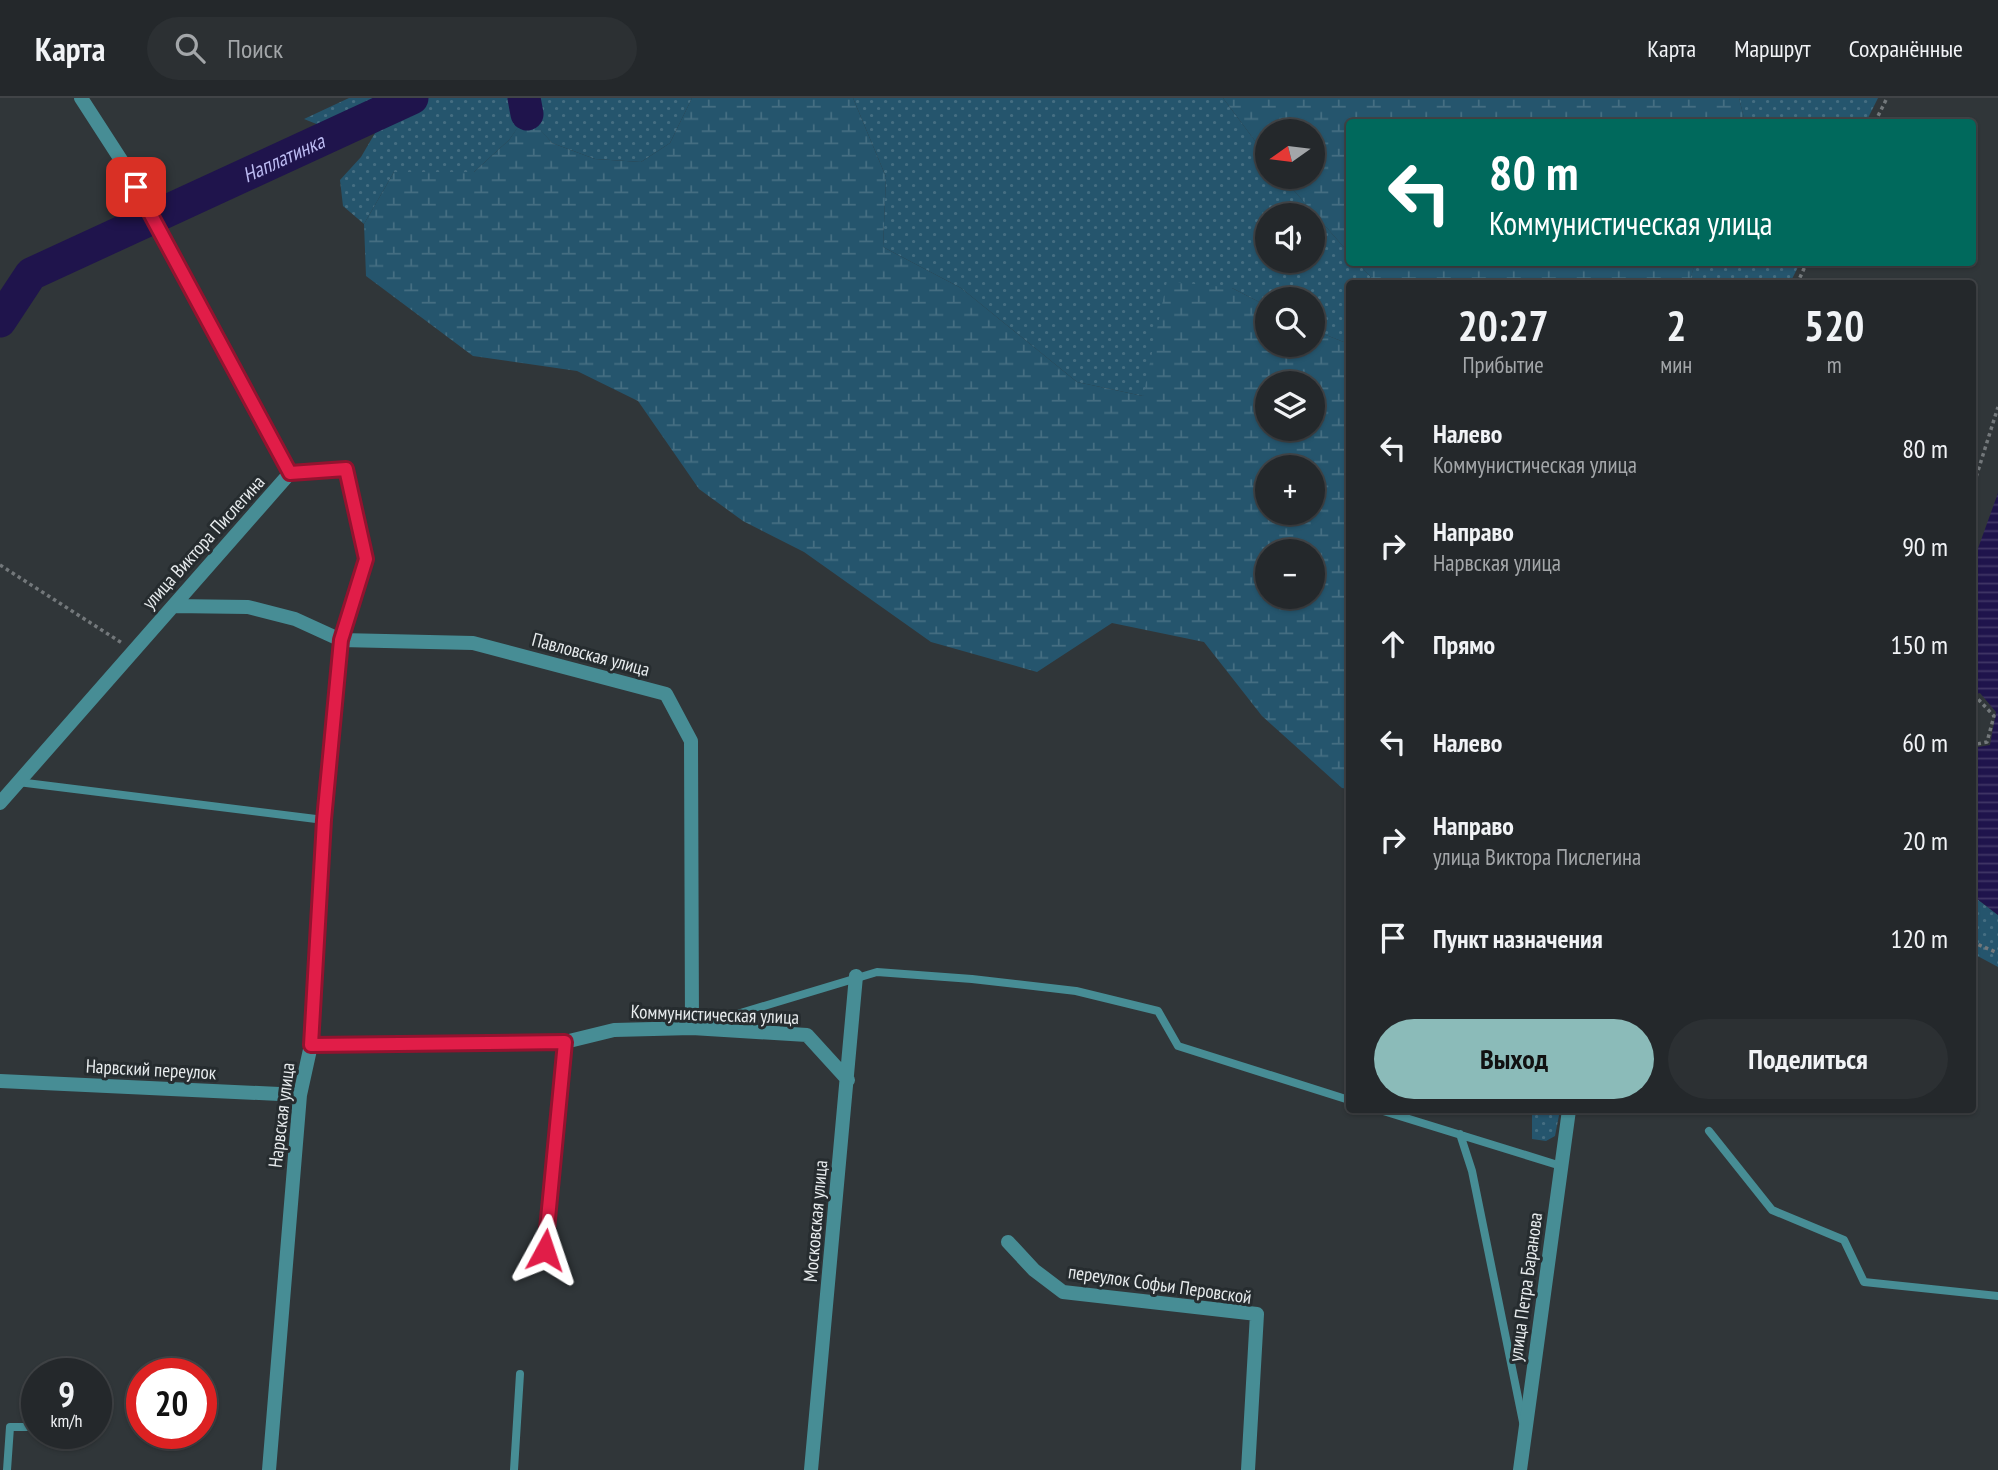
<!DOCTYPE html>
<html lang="ru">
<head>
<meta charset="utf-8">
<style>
  :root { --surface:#24282b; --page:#2c3033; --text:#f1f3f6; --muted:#a3a6a9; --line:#414447; --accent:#8bbbb9 }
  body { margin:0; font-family:"PT Sans Narrow",sans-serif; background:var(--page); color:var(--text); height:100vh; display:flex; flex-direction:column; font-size:26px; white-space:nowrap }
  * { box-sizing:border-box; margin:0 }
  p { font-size:23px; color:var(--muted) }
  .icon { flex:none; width:38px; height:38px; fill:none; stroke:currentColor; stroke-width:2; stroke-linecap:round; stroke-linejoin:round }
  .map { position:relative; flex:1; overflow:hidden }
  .sheet { position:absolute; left:1346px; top:182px; width:630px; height:833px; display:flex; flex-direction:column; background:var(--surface); border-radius:7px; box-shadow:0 2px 5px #0004,0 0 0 2px var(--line) }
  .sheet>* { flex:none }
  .hud { position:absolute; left:1346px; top:21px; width:630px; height:147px; border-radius:7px; box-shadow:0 2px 5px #0004,0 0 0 2px var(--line); background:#00695c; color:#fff; overflow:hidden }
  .needle { width:46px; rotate:256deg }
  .fabs { position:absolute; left:1255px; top:21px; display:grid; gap:14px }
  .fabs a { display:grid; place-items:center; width:70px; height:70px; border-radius:50%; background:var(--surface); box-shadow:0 2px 5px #0004,0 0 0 2px var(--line); font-size:35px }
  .speed { position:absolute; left:21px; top:1260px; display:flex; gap:14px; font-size:35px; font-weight:700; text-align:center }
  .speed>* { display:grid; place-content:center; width:91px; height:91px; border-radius:50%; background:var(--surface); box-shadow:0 2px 5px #0004,0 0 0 2px var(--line); line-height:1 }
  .speed small { font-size:18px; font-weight:400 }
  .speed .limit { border:10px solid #d22; background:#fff; color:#111 }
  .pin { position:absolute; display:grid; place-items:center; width:60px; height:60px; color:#fff; margin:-30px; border-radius:14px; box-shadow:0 4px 10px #0006 }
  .me { position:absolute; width:77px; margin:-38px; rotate:5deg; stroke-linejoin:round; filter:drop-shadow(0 0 5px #0008) }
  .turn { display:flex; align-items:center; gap:24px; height:147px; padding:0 28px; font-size:32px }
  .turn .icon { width:91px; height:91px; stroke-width:2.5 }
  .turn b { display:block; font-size:49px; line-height:60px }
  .eta { display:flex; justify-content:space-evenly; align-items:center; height:119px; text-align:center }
  .eta b { font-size:42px; font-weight:800; line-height:49px }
  .button { display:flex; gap:14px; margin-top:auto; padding:14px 28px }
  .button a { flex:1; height:80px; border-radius:42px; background:var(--accent); color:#111; font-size:28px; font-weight:800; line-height:80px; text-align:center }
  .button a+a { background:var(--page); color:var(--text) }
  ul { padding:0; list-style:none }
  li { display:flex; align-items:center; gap:21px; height:98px; padding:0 28px }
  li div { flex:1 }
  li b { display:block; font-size:26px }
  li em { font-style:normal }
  header { display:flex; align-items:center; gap:42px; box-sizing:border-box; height:98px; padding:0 35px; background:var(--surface); border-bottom:2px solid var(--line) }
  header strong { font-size:33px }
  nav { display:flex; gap:38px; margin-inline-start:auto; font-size:24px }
  .search { width:490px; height:63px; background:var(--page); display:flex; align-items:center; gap:18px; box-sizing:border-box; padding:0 24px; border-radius:38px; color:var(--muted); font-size:26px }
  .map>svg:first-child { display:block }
</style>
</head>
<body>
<header>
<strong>Карта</strong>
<div class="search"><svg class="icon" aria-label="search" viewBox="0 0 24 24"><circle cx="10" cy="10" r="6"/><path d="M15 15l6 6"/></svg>Поиск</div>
<nav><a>Карта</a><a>Маршрут</a><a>Сохранённые</a></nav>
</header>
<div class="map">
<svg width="1998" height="1372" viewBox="0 0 1998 1372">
  <defs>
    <pattern id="grass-dots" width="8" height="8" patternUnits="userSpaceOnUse" patternTransform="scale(1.75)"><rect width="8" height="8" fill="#25556d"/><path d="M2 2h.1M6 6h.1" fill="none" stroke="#456e82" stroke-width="1.8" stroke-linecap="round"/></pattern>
    <pattern id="wetland-marsh" width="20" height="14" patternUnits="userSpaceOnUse" patternTransform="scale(1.75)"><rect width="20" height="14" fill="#25556d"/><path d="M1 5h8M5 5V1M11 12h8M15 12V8" fill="none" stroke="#456e82"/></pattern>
    <pattern id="water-rules" width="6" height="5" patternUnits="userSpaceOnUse" patternTransform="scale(1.75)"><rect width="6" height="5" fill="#1f144c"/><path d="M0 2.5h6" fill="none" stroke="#403666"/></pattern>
  </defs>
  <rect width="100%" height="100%" fill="#303639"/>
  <path fill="url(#grass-dots)" fill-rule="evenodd" d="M349,0H692L670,45L641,64L595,61L552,45L527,17L509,42L474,74H394L364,126L343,108L340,82L361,59L385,18L349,39L304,21Z
    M853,0H1223L1267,59V79H1282L1349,155V164L1358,165L1376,185L1349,186V246L1313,232L1312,201H1267V208L1232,190L1143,298L1077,284L961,190L883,149L886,79ZM1267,117H1312V163H1267Z
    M1739,0H1878L1866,24H1745Z
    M1695,165V164L1800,165L1790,185H1689Z
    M1972,797L1998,817V869L1972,855Z
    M1532,1012H1560L1555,1038L1546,1043L1532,1041Z"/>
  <path fill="url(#wetland-marsh)" fill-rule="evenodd" d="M692,0H853L886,79L883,149L961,190L1077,284L1143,298L1167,183L1232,190L1267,208V247H1312L1313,232L1349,246V691L1342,690L1262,618L1204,544L1112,525L1037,574L931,544L804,454L743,423L699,391L638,303L577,273L473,258L366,178L364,126L394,74H474L509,42L527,16L552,45L595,61L641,64L670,45ZM1267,285H1312V331H1267ZM1267,369H1312V415H1267ZM1267,453H1312V499H1267Z
    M1223,0H1739L1745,24H1349V155L1282,79H1312V33H1267V59Z
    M1358,165H1695L1689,186L1376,185Z"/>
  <path fill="url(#water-rules)" d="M1998,395V817L1972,797V650L1990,647L1996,614L1980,595L1972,597V467Z"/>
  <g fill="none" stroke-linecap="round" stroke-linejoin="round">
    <g stroke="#1f144c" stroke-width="33">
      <path d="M524,0L527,16"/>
      <path id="s1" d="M156,118L412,0"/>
      <path d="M0,223L31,176L146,123"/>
    </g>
    <path stroke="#73787b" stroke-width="3.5" stroke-dasharray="3.5 3.5" stroke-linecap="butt" d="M1875,24L1887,0
      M1797,186L1807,164
      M1972,392L1998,309
      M0,467L122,545
      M1972,601L1977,600L1994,618L1987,644L1972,647
      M1972,844L1998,855"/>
    <path stroke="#478d95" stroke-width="8" d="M290,375L346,371L367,461L341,542
      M18,684L324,722
      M701,927L877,874L972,881L1076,893L1158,913L1178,948L1349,1002
      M1380,1012L1561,1068
      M1709,1033L1772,1112L1844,1142L1864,1184L1998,1198
      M1460,1036L1472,1073L1523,1324
      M545,1152L565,944
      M7,1372L10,1329H37
      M514,1372L520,1276"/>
    <path stroke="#478d95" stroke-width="14" d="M173,508L248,509L295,521L341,542L473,545L666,596L691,643L692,930
      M0,705L290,375L123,65L81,0
      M311,947L565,944L614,932L692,930L807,937L848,982
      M0,983L300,997
      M1008,1144L1034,1172L1063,1194L1257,1216L1248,1372
      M269,1372L300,997L311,947L324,722L341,542
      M811,1372L856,878
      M1520,1372L1569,1012"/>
  </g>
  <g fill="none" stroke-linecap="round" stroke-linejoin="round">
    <g stroke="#92132f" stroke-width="18">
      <path id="route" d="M136,89L290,375L346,371L366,461L341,542L324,722L311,947L565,944L545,1152"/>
    </g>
    <use href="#route" stroke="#e11d48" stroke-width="12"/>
  </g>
  <g text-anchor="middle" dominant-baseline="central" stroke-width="6" stroke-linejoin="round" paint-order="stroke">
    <g font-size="19" fill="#e7ebed" stroke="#262c2f">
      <text transform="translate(203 444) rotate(-48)">улица Виктора Пислегина</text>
      <text transform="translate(591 556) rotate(15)">Павловская улица</text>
      <text transform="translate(715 916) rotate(2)">Коммунистическая улица</text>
      <text transform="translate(151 971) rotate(3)">Нарвский переулок</text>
      <text transform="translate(281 1017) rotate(-83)">Нарвская улица</text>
      <text transform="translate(815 1123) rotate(-85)">Московская улица</text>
      <text transform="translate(1160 1186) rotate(8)">переулок Софьи Перовской</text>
      <text transform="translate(1525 1189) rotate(-82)">улица Петра Баранова</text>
    </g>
    <g font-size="21" font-style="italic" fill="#bcbbf2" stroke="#262c2f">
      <text stroke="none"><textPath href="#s1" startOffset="140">Наплатинка</textPath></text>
    </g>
  </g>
</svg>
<div class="fabs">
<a><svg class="needle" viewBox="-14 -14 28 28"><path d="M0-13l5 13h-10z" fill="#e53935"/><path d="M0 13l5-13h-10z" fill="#a3a6a9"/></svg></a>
<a><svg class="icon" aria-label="sound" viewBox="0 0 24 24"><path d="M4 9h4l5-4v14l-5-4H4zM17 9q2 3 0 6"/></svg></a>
<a><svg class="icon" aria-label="search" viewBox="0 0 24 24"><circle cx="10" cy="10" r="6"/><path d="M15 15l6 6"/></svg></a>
<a><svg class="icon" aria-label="layers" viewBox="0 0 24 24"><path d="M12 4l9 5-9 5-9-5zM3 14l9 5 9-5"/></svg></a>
<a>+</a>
<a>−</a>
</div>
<div class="speed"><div>9<small>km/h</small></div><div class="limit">20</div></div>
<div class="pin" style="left:136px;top:89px;background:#d93025"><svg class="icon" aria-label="arrive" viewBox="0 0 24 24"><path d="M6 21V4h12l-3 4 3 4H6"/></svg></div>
<svg class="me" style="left:545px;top:1152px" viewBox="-20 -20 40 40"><path d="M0-17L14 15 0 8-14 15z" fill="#e11d48" stroke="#fff" stroke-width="4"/></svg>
<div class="hud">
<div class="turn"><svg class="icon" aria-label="left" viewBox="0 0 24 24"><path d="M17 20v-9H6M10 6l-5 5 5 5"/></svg><div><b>80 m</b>Коммунистическая улица</div></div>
</div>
<section class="sheet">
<div class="eta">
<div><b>20:27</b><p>Прибытие</p></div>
<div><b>2</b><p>мин</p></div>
<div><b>520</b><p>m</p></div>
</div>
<ul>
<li><svg class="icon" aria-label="left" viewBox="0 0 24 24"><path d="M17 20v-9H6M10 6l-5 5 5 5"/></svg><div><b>Налево</b><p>Коммунистическая улица</p></div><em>80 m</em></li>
<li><svg class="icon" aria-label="right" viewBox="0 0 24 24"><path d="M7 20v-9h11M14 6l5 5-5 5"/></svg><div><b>Направо</b><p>Нарвская улица</p></div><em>90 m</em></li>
<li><svg class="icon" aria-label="ahead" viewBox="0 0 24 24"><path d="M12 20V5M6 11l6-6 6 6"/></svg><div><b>Прямо</b></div><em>150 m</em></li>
<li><svg class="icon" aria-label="left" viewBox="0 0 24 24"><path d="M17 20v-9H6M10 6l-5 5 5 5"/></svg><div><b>Налево</b></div><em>60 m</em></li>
<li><svg class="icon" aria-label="right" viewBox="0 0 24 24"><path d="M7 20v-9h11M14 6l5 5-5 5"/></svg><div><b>Направо</b><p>улица Виктора Пислегина</p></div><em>20 m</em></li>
<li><svg class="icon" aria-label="arrive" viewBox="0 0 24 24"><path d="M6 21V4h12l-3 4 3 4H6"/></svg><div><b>Пункт назначения</b></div><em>120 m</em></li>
</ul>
<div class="button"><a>Выход</a><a>Поделиться</a></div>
</section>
</div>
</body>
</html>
